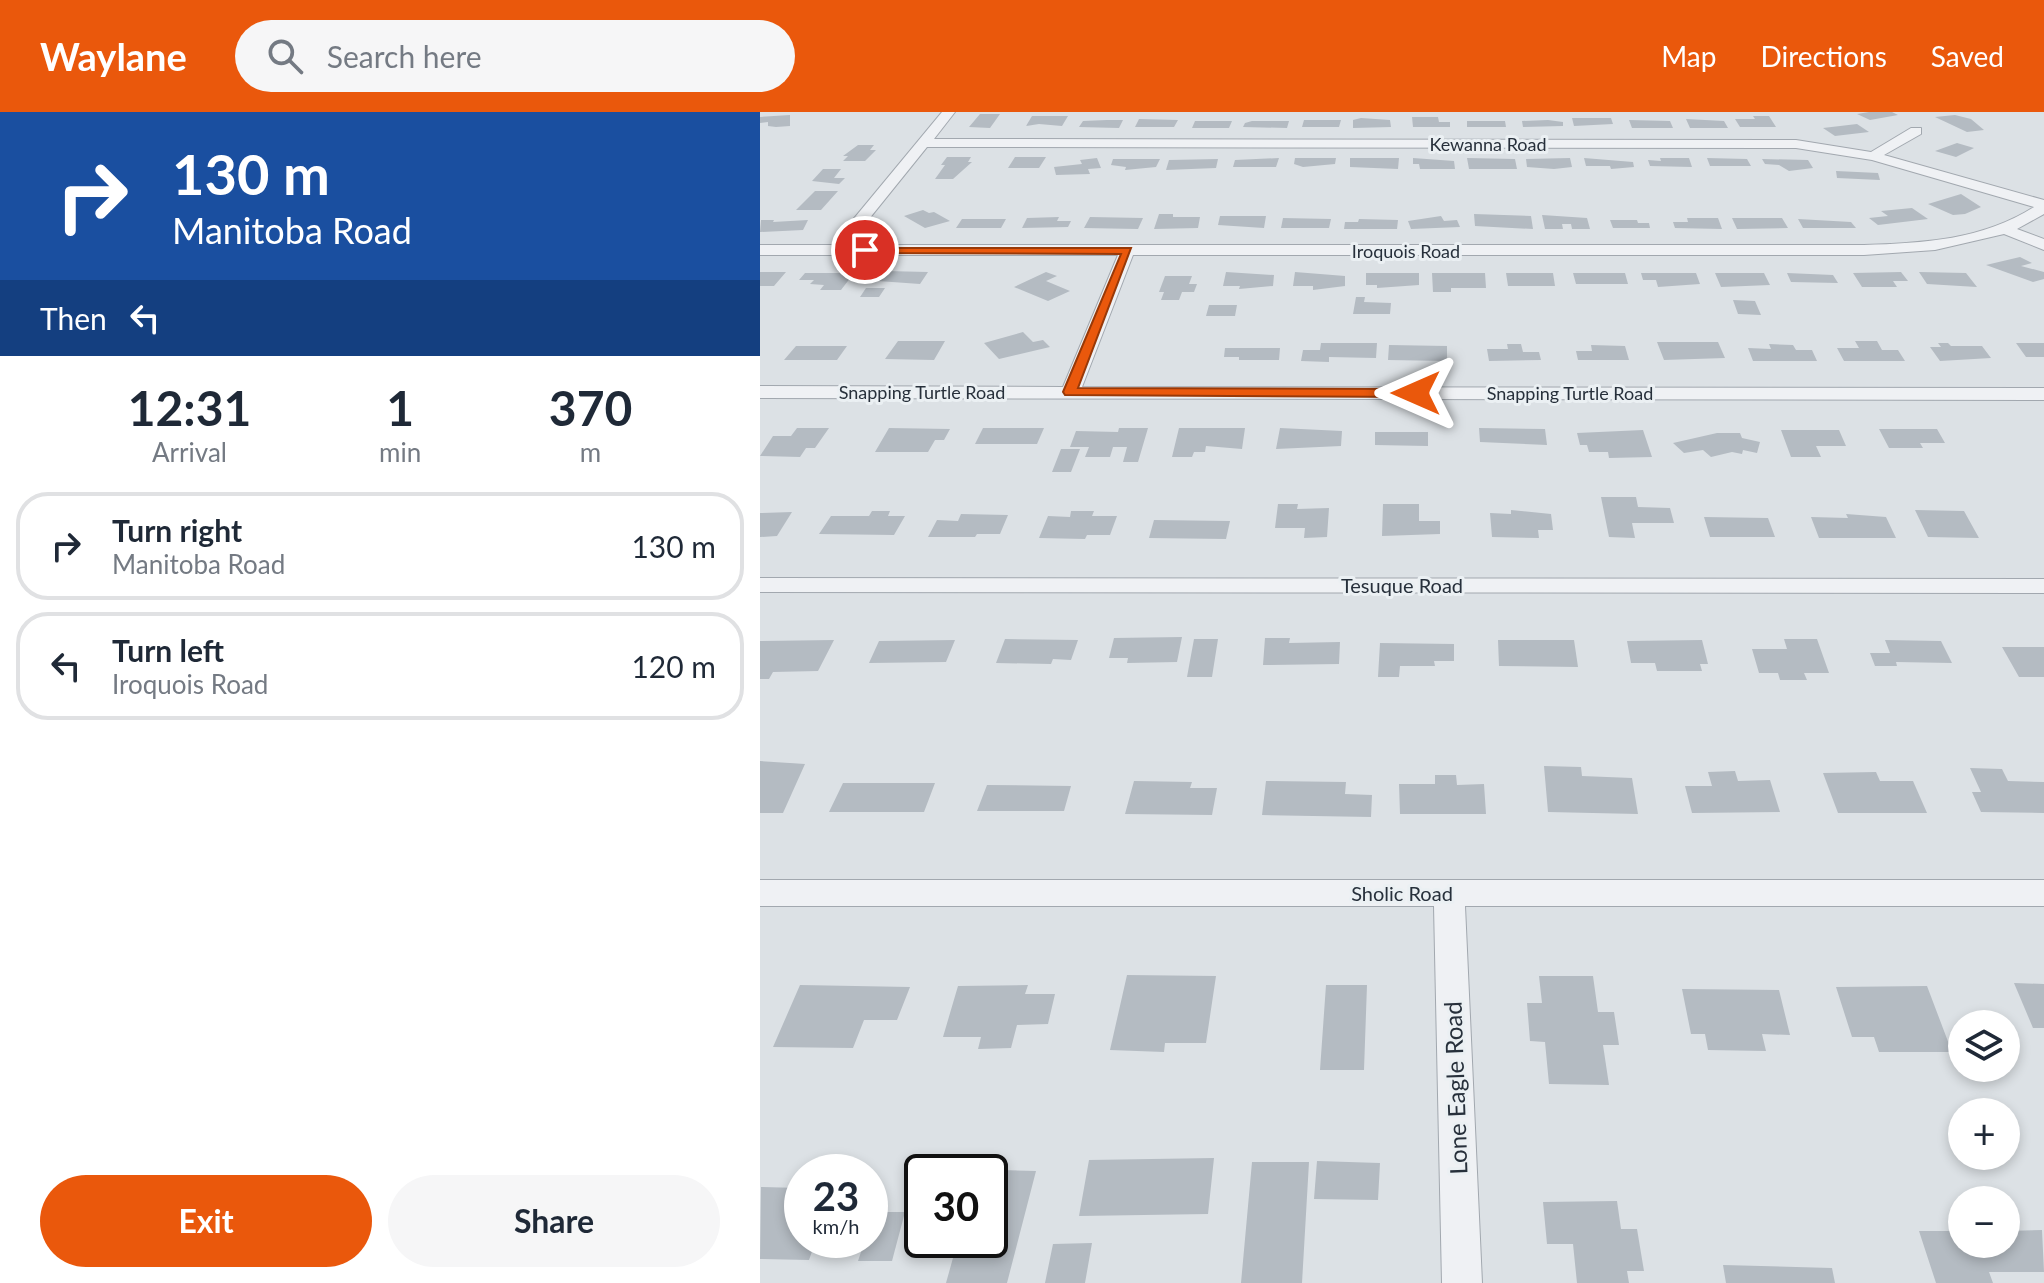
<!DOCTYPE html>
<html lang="en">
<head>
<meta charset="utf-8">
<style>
  :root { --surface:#fff; --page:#f6f6f7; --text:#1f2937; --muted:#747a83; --line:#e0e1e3; --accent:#ea580c }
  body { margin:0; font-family:Lato,sans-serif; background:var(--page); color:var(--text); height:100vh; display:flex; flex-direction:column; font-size:30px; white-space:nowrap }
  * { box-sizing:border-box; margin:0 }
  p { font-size:26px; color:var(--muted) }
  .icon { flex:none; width:44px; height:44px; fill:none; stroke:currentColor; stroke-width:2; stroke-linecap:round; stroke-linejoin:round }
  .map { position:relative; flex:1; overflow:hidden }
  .details { display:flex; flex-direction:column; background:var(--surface); width:760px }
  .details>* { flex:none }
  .banner { background:#1a4fa0; color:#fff; overflow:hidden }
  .buttons { position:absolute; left:1188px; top:898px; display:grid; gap:16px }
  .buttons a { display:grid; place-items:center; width:72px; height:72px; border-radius:50%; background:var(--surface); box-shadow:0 4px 12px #0003; font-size:40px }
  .speed { position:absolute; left:24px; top:1042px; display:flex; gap:16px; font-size:40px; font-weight:700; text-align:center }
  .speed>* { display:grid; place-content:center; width:104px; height:104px; border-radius:50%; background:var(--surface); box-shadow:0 4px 12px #0003; line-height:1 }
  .speed small { font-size:20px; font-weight:400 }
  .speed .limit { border:4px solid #111; border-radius:12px; background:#fff; color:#111 }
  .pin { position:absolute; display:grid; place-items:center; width:68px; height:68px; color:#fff; margin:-34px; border:4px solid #fff; border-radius:50%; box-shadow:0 2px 8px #0007 }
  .me { position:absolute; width:88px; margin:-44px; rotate:270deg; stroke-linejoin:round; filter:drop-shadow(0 0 6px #0008) }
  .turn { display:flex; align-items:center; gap:28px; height:168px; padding:0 40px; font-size:36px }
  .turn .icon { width:104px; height:104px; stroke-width:2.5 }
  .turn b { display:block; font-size:56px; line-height:68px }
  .then { display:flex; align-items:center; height:76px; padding:0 40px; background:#0003; gap:16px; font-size:30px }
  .eta { display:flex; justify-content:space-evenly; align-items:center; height:136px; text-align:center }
  .eta b { font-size:48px; font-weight:700; line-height:56px }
  .action { display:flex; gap:16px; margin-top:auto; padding:16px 40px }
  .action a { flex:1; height:92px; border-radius:48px; background:var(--accent); color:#fff; font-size:32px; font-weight:700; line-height:92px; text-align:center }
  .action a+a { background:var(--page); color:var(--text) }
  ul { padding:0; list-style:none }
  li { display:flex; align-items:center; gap:24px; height:108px; margin:0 16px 12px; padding:0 24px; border:4px solid var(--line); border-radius:32px }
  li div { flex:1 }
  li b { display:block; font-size:30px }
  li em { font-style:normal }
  header { display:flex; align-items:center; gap:48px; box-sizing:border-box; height:112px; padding:0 40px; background:var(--accent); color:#fff }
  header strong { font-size:38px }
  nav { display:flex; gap:44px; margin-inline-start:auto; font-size:28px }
  .search { width:560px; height:72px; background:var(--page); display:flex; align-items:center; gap:20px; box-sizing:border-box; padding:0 28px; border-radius:44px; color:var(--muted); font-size:30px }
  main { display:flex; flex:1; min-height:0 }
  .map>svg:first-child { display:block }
</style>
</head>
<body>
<header>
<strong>Waylane</strong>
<div class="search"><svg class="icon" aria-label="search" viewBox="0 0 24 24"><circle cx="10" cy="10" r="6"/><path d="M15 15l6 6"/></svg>Search here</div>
<nav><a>Map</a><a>Directions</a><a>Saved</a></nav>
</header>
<main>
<section class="details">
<div class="banner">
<div class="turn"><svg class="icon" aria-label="right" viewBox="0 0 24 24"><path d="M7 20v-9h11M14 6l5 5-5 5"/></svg><div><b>130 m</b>Manitoba Road</div></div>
<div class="then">Then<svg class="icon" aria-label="left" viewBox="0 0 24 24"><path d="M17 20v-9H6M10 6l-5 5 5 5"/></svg></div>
</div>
<div class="eta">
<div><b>12:31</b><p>Arrival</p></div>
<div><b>1</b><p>min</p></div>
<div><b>370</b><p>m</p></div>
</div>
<ul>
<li><svg class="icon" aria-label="right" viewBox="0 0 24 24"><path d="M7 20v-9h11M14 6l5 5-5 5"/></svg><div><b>Turn right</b><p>Manitoba Road</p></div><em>130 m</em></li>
<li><svg class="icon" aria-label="left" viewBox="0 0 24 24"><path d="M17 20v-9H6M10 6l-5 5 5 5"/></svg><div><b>Turn left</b><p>Iroquois Road</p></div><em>120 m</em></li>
</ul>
<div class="action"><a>Exit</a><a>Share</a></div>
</section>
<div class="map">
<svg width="1284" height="1171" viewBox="0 0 1284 1171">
  <rect width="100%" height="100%" fill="#dce1e5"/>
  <path fill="#b4bbc2" d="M1109,0H1132L1138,3L1110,8L1097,2Z
    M220,2H240L230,16L209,15Z
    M30,3V14L16,15L8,14V10L0,11V5Z
    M1195,3L1211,7L1224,18L1207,20L1175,5Z
    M272,4H308L302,14L279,12L266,14Z
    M993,4H1009L1016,15H980L975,7H995Z
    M652,5H678L679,10H690V15H653Z
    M601,6L630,8L631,15L593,16V8Z
    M812,6H851L853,12L814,14Z
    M379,7L418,8L414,15H375Z
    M926,7L964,9L968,16H930Z
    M347,8H363L359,16L319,15L323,9Z
    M544,8H581L579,15H542Z
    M788,8L803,10V14L763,15L762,9Z
    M869,8L910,9L913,16H872Z
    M435,9H472L469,16H432Z
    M492,9H529L527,16L483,15L485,11Z
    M707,9H745L746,15H707Z
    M1097,12L1109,20L1075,24L1063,16Z
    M1197,31L1214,36L1196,45L1175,39Z
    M98,33H114L110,38H116L105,49H83L88,44H83Z
    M187,45H211L208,50H212L193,67H175L185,53H181Z
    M255,45H286L279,56H248Z
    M337,46L341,56L328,57L330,62L296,63L294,55L322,52L320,48Z
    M519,46L516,55H473L475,48Z
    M535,46H576L575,52L543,55L534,52Z
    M590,46H639L638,57L590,55Z
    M653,46L694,49L695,57H660L659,52H653Z
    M707,46L755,47L757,57H709Z
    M810,46L812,55L794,57L767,55L766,47Z
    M824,46L873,50L874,55L851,57L850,54H826Z
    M900,46H929L932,55L890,54L888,48L901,49Z
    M947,46L987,47L991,54H950Z
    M353,47H400L396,55L365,58L366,55L351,53Z
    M458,47L456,56L406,58L409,48Z
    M1002,47L1048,48L1053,56L1029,59L1019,53L1005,52Z
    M63,57H81L74,66H85L79,72L52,69Z
    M1076,59L1118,61L1120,68L1077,66Z
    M55,79H78L61,98H36Z
    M1201,82L1221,95L1205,102L1193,103L1168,92Z
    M1152,96L1168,107L1118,113L1109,106L1128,104L1121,99Z
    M163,98L169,101L174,100L190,109L165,116L144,104Z
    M399,102H413V105H440L438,116L394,117Z
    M714,102L771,104L773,117L715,114Z
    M782,103L827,106L830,117H812L811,112H802L803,117H785Z
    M460,104H506L504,116L458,113Z
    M681,104L684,109L697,108L700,115L651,117L648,109Z
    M299,105L297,109H311L308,115L262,116L267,106Z
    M330,105L383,106L378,117L324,116Z
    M523,106L571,107L569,116H521Z
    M927,106H958L962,117L915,116L913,110H928Z
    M972,106H1022L1028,116L977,117Z
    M202,107H246L241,116H196Z
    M599,107L638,108L637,117H584L585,110H598Z
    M1038,107L1091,110L1096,116H1043Z
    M1,108H14L13,110L48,108L43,118L0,120Z
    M850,108H877L878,111H889L890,116H853Z
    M1260,145L1272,151L1261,154L1284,160V167L1273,170L1226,153Z
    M125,159L168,160L160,172L118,169Z
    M0,160H26L14,174H0Z
    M286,160L297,164L286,169L310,179L288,189L254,175Z
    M466,160L514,163L513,174L479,177L480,174H463Z
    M535,160L585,164V174L553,178V174H533Z
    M1141,160L1148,169H1133L1137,175H1102L1093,161Z
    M1159,160L1206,161L1217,175L1167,172Z
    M45,161H94L81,178H60L64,173L50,172L54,168H39Z
    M606,161H659V173L617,176V173H606Z
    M672,161H725L726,176H691V180H673Z
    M746,161H793L795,174H748Z
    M813,161H865L868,172H816Z
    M881,161H936L940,172L898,175L896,168H883Z
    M955,161H1004L1010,173L961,175Z
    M1027,161L1073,163L1078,171L1031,170Z
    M405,164H432L429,172H437L434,180H422L419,188H401L404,180H399Z
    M106,176H125L119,185H100Z
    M596,185H605L604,190L631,191L630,202H593Z
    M973,188L995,189L1001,203L978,202Z
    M449,193H477L475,204H446Z
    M263,220L273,230L283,228L290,235L239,247L224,231Z
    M138,229H185L174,248L125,247Z
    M1095,229H1117L1122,238H1138L1145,249H1084L1077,236H1099Z
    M897,230H958L965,246L904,248Z
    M561,231H617L616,246L569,245V250L541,249L543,238H560Z
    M1178,231H1188L1191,234H1222L1231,246L1180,249L1170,235H1181Z
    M1256,231H1284V245H1266Z
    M747,232H761L763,240H779L781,248L729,249L727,237H748Z
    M1009,232L1033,233L1036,238H1052L1057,249H993L988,236L1011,237Z
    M629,233L687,234V249L628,248Z
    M831,233L865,234L869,248H818L816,239H832Z
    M36,234H87L77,248H24Z
    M465,236H520L519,248H479V245H464Z
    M37,316H69L55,336H46L40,345L0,344L13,324H31Z
    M129,316L190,317L184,328H175L168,340H115Z
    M223,316H284L277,332H215Z
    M359,316H388L378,350H363L367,335H353L350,345H325L329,335H310L316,319L358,320Z
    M419,316H485L482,337L446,334L445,340H434L432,345H412Z
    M520,316L582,319L581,334L516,337Z
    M719,316L785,317L787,333L720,330Z
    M1119,317H1177L1185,331H1160L1163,336H1129Z
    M883,318L892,345L849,346L848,340H829L827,333H820L817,321Z
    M1021,318H1079L1086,334H1056L1061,345H1031Z
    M615,320H668V334L615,333Z
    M957,321H980L982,326L1000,330L997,341L983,338L982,342L972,340L951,345L943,338L924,341L913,331Z
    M301,337H320L311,360H292Z
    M841,385H876L878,395L910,396L914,411H872L875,426L849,425Z
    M518,392H538L537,397L569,396L567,425L544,426L545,416H515Z
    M623,392H659V409H680V422L622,424Z
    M751,398L791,402L793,418H778L779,426L732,425L730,401L751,402Z
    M1155,398L1204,399L1219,426L1168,425Z
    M112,399H130L128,404H145L134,423L59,422L71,404H109Z
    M311,399H334L332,404H357L350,423H327L325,427L279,426L288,404L310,405Z
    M32,400L17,424L0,425V401Z
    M201,402L248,403L240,422H217L215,425H168L177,408L198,409Z
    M1086,402L1126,405L1136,426H1059L1051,405L1088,406Z
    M944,405L1008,406L1015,425H950Z
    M394,408L470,409L466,427L389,426Z
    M422,525L417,550L367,551L368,546H349L354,526Z
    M505,526H530L529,531L580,530L579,552L503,553Z
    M245,527L318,528L311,548L293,547L291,552L236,551Z
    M434,527H458L452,565H427Z
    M1024,527H1057L1069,561H1044L1047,568H1020L1018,561H999L992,537H1027Z
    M74,528L58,559L13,560L9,567H0V529Z
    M195,528L186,550L109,551L119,529Z
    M738,528H814L818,555L739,554Z
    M942,528L948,552H940L942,559H897L895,551H871L867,529Z
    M1125,528L1181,529L1192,551L1136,550L1137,554H1115L1110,541H1130Z
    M620,531L694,532V549H674L675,554H640L639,565H618Z
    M1242,535H1284V565H1259Z
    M0,649L45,652L23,701H0Z
    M784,654L821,655L822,664L872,666L878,702L788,700Z
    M1210,656L1242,657L1248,669L1284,670V701L1221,700L1212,680H1221Z
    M975,659L978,669L1010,668L1020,700L932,701L925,674H952L948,660Z
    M1116,660L1120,669H1153L1167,701H1078L1063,661Z
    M675,663H696L697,673L724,672L726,702H640L639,672H675Z
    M374,669L432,670L430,676H457L452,703L365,702Z
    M506,669L586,670L585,682L612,683L611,705L502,703Z
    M83,671H175L164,700H69Z
    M227,673L311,674L304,699H217Z
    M367,863L456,864L446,931H405L404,940L350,938Z
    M779,864H833L838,900H854L859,933H843L849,973L789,972L785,930L770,929L767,891H782Z
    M1254,871L1284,872V916H1273Z
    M40,873L150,875L137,908H104L93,936L13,935Z
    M268,873L265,882H295L288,912L257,913L251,936L218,937L221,925H183L198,874Z
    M566,873H607L604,958H560Z
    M1167,874L1192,940H1119L1114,925H1092L1076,875Z
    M922,877L1019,878L1030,923L1002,922L1006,939L948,938L945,922H931Z
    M222,1046L245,1047L242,1058L276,1059L247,1171H186L198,1128H230V1060H218Z
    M454,1046L448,1102L319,1104L329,1048Z
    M557,1049L620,1051L618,1088L554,1087Z
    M492,1050H549L542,1171H481Z
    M1,1075L40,1076L35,1089H42V1128H56L49,1148L0,1147Z
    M857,1089L861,1117H877L884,1159H867L869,1171H817L813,1132H787L783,1090Z
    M113,1100H145L132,1149H98L105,1128H110Z
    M1282,1118L1284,1160H1229L1233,1171H1176L1159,1119H1202V1132H1246V1119Z
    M332,1131L325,1171H285L293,1132Z
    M963,1153L1072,1156L1075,1171H966Z"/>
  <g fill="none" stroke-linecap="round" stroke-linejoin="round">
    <g stroke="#a2a8af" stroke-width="2">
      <path id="minor" d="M182,0H195L174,27L1036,28L1111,40L1151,16H1161V22L1124,43L1284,88V102L1257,117L1284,127V138L1244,122L1175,138L1104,143H373L322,275L1284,276V288L0,286V274L303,275L358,143H0V133H72ZM167,35L1036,36L1112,48L1274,95C1222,128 1164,131 1104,133H88Z
        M0,466L1284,467V481L0,480Z
        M0,768H1284V794H705L722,1171H682L674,794H0Z"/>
    </g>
    <use href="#minor" fill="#eff1f4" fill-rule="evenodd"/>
  </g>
  <path fill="#ea580c" stroke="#983908" stroke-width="2" d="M101,136H371L318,276L656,277L662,281L656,285L305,283L303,280L361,142L105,141L101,140Z"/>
  <g text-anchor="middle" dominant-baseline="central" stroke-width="6" stroke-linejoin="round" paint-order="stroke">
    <g font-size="18" fill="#27303b" stroke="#ebf0f3">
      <text x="728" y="32">Kewanna Road</text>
      <text x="646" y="139">Iroquois Road</text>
      <text x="162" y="280">Snapping Turtle Road</text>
      <text x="810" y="281">Snapping Turtle Road</text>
    </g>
    <g font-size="20" fill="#27303b" stroke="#ebf0f3">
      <text x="642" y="473">Tesuque Road</text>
      <text x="642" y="781">Sholic Road</text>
    </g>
    <g font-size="24" fill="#27303b" stroke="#ebf0f3">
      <text transform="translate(695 976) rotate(-92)">Lone Eagle Road</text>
    </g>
  </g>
</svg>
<div class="buttons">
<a><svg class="icon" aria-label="layers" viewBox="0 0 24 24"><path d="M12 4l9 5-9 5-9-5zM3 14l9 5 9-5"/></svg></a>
<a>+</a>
<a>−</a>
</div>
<div class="speed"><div>23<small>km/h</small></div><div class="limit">30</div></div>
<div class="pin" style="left:105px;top:138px;background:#d93025"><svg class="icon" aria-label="arrive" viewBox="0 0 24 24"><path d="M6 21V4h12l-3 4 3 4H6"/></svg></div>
<svg class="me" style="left:656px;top:281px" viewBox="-20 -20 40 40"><path d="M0-17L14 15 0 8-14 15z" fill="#ea580c" stroke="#fff" stroke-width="4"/></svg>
</div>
</main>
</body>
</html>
